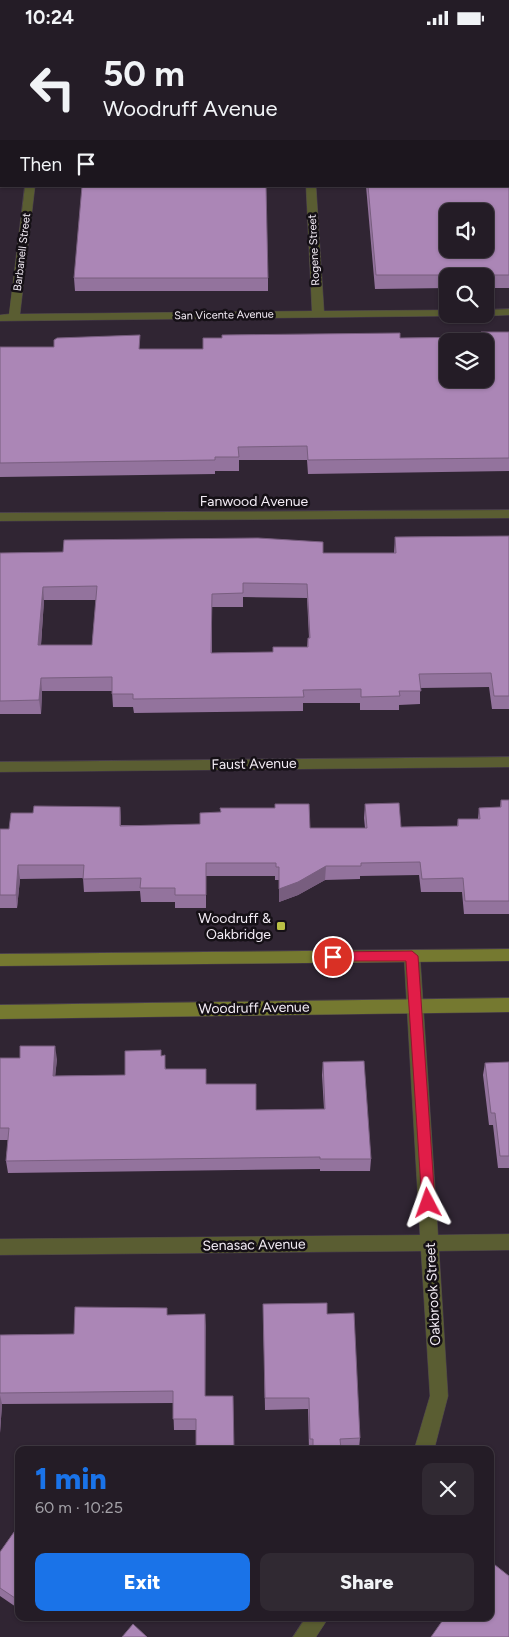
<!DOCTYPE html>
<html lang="en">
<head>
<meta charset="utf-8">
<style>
  :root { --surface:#241c26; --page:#302932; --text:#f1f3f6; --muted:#a3a1a7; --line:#413a43; --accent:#1a73e8 }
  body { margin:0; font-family:Figtree,sans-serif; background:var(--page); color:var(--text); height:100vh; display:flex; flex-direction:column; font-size:19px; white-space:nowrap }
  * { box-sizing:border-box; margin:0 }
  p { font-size:16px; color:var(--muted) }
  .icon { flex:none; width:28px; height:28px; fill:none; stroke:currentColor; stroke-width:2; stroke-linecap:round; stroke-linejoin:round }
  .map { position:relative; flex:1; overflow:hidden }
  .panel { position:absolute; left:15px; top:1411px; width:479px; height:175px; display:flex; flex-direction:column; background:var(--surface); border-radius:10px; box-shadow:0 1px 4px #0004,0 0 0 1px var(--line) }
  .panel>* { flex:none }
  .top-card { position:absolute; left:0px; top:0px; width:510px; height:152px; box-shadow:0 1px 4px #0004,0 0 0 1px var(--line); background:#241c26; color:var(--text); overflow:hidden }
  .fabs { position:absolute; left:439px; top:168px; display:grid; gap:10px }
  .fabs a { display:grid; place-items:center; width:55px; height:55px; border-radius:10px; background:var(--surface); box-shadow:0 1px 4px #0004,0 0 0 1px var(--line); font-size:25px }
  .pin { position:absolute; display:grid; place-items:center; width:42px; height:42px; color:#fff; margin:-21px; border:2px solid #fff; border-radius:50%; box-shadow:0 1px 5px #0007 }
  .me { position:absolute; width:55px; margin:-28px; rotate:356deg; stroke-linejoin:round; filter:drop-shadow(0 0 4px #0008) }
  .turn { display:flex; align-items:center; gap:18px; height:105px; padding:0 20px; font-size:22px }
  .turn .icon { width:65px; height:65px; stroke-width:2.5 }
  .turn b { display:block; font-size:35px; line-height:42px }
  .then { display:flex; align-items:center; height:48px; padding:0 20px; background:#0003; gap:10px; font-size:19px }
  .round { display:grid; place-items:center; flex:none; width:52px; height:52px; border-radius:10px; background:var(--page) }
  .summary { display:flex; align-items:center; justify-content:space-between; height:85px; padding:0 20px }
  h1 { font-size:30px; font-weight:800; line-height:38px; color:var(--accent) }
  .button { display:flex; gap:10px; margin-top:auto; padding:10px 20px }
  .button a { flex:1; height:58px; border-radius:10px; background:var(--accent); color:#fff; font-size:20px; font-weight:800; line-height:58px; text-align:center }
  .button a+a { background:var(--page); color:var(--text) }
  .status { display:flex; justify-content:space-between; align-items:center; height:35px; padding:0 25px; background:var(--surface); direction:ltr }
  .status svg { height:14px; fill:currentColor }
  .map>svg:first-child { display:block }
</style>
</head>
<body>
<div class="status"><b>10:24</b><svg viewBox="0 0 49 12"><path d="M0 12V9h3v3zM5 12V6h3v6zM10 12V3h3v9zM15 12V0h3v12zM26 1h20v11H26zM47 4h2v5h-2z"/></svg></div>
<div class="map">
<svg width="509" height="1602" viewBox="0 0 509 1602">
  <rect width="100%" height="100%" fill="#302533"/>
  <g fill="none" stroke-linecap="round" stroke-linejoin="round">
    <g stroke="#4b414e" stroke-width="1">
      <path id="minor" d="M44,0H54V1H44Z
        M298,0H308V1H298Z
        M25,151H35L20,279L312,276L306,151H316L324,276L448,275V279H453L448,281L0,286V280L9,279Z
        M509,274V280L485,281L480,279H485V275Z
        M509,475V483L0,486V478Z
        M509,722V732L0,737V727Z
        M412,915L418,917L420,921L438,1200L509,1199V1215L439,1216L448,1361L434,1415H414L430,1361L421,1216L0,1220V1204L420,1200L404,921L406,917Z
        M306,1582H329L316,1602H293Z"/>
    </g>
    <g stroke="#4b414e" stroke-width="1">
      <path id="secondary" d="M509,914V926L0,931V919Z
        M509,963V977L0,984V970Z"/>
    </g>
    <use href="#minor" fill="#5a5d32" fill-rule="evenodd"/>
    <use href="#secondary" fill="#757930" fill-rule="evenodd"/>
  </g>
  <path fill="#93739d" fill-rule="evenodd" d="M360,0H509V253H485V241H448V253L375,254L366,151H509Z
    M74,243H268V256H75Z
    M481,297H509V436L308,439L307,425H239V436H215V439L0,442V312L140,314H203L400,303L481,302Z
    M509,501V674H492L489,652L420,653V669L399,670V675H360V668H303V676L134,678L133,672H113L112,656H42L41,679H0V518H394L395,502ZM243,562L307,563L309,603H308L307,612L273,617L212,618V572H243ZM44,565H96L92,610H41Z
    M501,765H509V879H464L462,857H421L419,840L360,841V844L325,845L298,860L279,867V845H275V841H206V873H175V867H141L140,856L84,857L83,843L20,844L17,873H0V794H9L33,778L120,772L121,790L310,793H365L364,783L365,769L401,792L457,791L458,784H478L479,773L500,772Z
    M161,1021L166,1034L207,1049L256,1075L324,1074L322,1040L323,1027L371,1124L370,1136H320V1134L8,1138L6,1126L8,1105H0V1023L57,1024L55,1041L125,1040Z
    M509,1027V1133H498L493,1090H489L483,1040L485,1028Z
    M263,1269L327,1279L360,1403L359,1414L309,1415L308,1374L265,1375Z
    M205,1279V1361L196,1395H174L173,1368L2,1369L0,1398V1300L74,1299L168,1280Z
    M19,1490V1574L0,1561V1517Z"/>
  <path fill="#785e7f" d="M0,0H3V1H1V16L0,25Z
    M43,552L44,565L40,624L38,610Z
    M41,643L42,656L41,679L39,665Z
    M120,772L121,785V804L120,791Z
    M18,830L20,844L17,873L16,860Z
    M326,831L325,845L298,860L279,867V854Z
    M55,1011L57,1024L54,1054L53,1041Z
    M205,1279L206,1291L205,1372Z
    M0,1360L2,1369L0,1398Z"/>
  <path fill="#ab86b6" stroke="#785e7f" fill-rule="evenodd" d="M94,0H262V1H94Z
    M354,0H509V240H376L368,151H509V1H354ZM448,176H485V214H448Z
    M82,151H266L268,243H74Z
    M481,297H509V423L308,425L307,411L238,412L239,422H215V425L0,428V312H54V305L57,303L140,300L139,314H203V303H222V300L400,298V303L482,302ZM448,306H485V344H448Z
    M509,501V661H494L491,638L419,639L421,656H399L400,661L361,662V654L303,655L304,662L133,664V659H112V642L41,643L39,665L0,666V518L63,517L64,505L258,503L323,507V518H396L395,502ZM243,548L307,549L310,603H308V612H273V617L211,618L212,559L243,558ZM97,551L92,610H38L43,552Z
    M501,765H509V866H465L463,843L422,844L420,827L361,828V831H326L298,847L279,854V832H276V828H206V860H175V853H140L141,843L83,844L84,830H18L16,860H0V794H9L11,778H33L34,771L120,772V791L200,789V778L221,777L220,773H275V769H309L310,793H367L365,769L399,768L401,792L458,791V784H480L479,773L501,772Z
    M20,1011H55L53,1041L125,1040V1016L161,1015V1021L165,1020V1034H206V1049H256V1075L325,1074L323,1027L364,1026L371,1124H320V1122L6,1126L9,1093H0V1023H20Z
    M509,1027V1121H500L495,1078H491L485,1028Z
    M327,1268V1279L354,1278L360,1403L340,1404L341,1414L313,1413V1404H310L309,1363H265L263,1269Z
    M75,1272L167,1273V1280L205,1279V1361H233L234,1415H196V1384H173V1356L0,1358V1300L74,1299Z
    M19,1490V1563L18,1565L0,1553V1517Z
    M490,1526L509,1541V1602H431L445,1582H490Z
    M133,1589L147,1602H122Z"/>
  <path fill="#e11d48" stroke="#92132f" d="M412,916L418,921L435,1168L433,1172H423L422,1168L406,926H333L327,922L333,917Z"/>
  <rect fill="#bac045" stroke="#151016" stroke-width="2" x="276" y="886" width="10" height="10" rx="2.5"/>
  <g text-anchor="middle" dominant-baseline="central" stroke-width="5" stroke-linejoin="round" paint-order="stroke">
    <g font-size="11" fill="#f3ecf5" stroke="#151016">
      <text transform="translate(314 215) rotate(-93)">Rogene Street</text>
      <text transform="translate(22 217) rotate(-83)">Barbanell Street</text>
      <text transform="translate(224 280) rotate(-1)">San Vicente Avenue</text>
    </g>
    <g font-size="14" fill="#f3ecf5" stroke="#151016">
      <text x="254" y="466">Fanwood Avenue</text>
      <text transform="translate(254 729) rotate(-1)">Faust Avenue</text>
      <text transform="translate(254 973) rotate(-1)">Woodruff Avenue</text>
      <text transform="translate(254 1210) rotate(-1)">Senasac Avenue</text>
      <text transform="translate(433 1259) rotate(-93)">Oakbrook Street</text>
    </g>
    <g font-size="14" fill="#f3ecf5" stroke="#151016" text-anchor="end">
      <text x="271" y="883">Woodruff &amp;<tspan x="271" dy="16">Oakbridge</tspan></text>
    </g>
  </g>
</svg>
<div class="fabs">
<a><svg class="icon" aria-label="sound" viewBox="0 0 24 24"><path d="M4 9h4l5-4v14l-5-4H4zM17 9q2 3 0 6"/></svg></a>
<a><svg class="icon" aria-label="search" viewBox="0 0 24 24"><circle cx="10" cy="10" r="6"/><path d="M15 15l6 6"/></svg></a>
<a><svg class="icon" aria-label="layers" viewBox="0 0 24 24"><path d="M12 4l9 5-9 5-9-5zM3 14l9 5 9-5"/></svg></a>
</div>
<div class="pin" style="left:333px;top:922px;background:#d93025"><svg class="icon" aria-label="arrive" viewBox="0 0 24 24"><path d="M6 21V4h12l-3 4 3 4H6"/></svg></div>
<svg class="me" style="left:428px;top:1168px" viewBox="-20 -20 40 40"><path d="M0-17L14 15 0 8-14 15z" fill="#e11d48" stroke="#fff" stroke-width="4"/></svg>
<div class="top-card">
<div class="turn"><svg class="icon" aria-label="left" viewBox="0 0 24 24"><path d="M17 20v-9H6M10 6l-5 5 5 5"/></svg><div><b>50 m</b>Woodruff Avenue</div></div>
<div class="then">Then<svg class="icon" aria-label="arrive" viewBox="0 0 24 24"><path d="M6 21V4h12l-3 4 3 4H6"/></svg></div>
</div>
<section class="panel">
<div class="summary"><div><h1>1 min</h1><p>60 m · 10:25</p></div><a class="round"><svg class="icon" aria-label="close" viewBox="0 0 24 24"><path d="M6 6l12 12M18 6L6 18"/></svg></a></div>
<div class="button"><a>Exit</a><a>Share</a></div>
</section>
</div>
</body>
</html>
